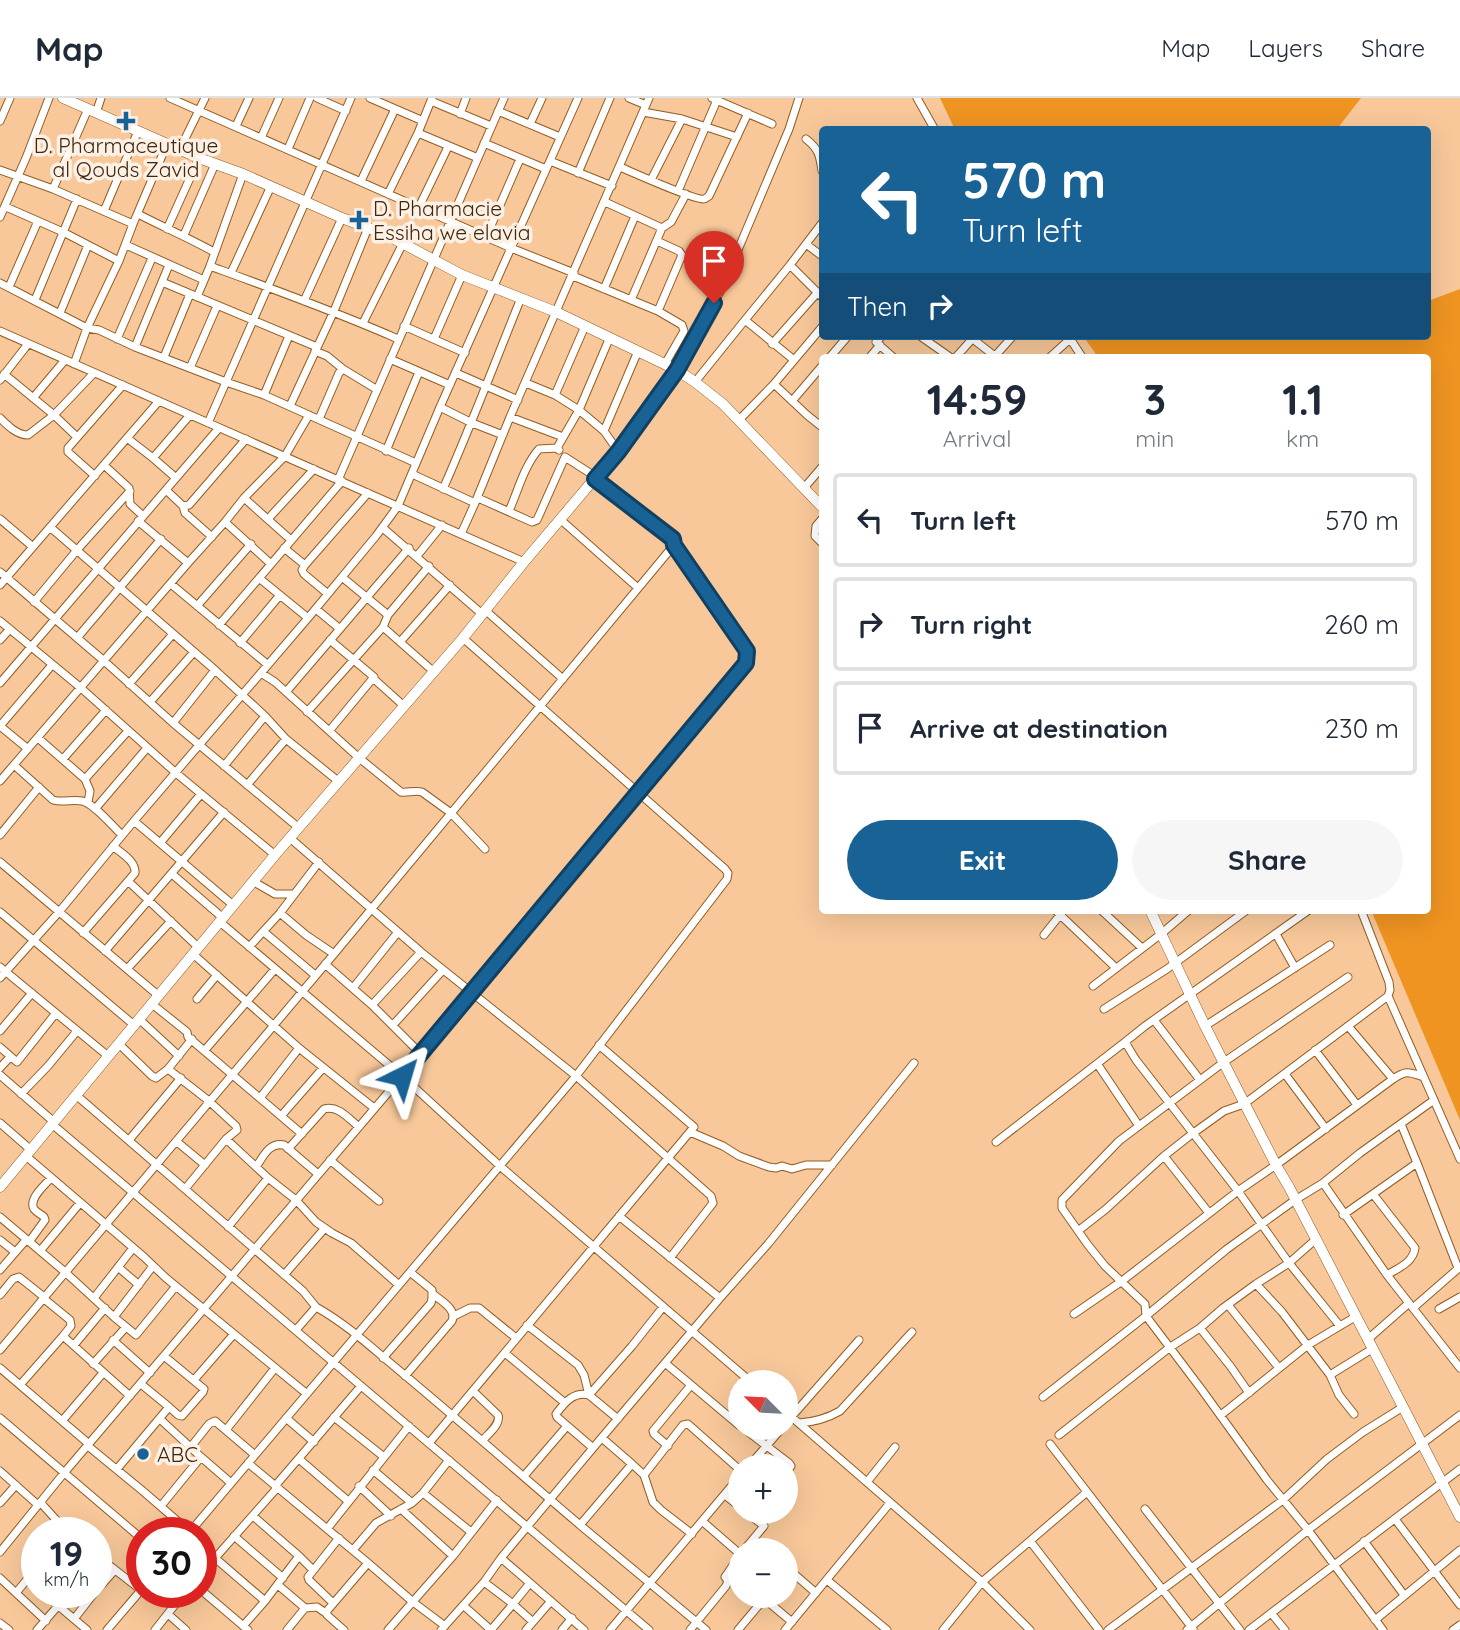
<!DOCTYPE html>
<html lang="en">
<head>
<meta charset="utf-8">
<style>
  :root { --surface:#fff; --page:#f6f6f7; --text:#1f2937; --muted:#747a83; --line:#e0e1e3; --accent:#196296 }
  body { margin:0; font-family:Quicksand,sans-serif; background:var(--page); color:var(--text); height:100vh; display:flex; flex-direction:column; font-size:26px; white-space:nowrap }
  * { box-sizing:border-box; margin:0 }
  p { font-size:23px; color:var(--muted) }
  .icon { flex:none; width:38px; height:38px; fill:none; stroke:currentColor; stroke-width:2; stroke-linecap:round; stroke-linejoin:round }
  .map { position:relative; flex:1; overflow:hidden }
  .side { position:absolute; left:819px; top:256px; width:612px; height:560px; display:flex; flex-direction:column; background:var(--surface); border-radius:7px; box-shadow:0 7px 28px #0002 }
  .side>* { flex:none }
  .top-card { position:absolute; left:819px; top:28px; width:612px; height:214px; border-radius:7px; box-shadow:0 7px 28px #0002; background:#196296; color:#fff; overflow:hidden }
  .needle { width:46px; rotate:294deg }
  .buttons { position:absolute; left:728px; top:1272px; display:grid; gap:14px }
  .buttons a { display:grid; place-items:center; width:70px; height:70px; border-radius:50%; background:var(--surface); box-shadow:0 7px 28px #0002; font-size:35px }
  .speed { position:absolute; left:21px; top:1419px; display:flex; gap:14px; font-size:35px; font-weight:700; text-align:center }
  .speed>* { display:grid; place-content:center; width:91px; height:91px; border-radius:50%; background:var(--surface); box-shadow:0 7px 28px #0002; line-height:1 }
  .speed small { font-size:18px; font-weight:400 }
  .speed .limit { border:10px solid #d22; background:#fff; color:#111 }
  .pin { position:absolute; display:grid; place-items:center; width:60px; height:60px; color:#fff; margin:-72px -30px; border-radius:50% 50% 50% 0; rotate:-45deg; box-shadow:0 0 7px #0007 }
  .pin .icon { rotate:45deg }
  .me { position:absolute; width:77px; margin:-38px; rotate:40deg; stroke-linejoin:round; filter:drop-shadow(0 0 5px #0008) }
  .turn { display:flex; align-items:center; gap:24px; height:147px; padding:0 28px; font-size:32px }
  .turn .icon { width:91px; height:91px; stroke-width:2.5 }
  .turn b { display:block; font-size:49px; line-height:60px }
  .then { display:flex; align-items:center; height:66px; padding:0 28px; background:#0003; gap:14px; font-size:26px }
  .eta { display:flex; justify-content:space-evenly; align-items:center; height:119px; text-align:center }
  .eta b { font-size:42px; font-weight:800; line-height:49px }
  .primary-button { display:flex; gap:14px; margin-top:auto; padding:14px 28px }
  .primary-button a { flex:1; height:80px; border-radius:42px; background:var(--accent); color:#fff; font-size:28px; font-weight:800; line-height:80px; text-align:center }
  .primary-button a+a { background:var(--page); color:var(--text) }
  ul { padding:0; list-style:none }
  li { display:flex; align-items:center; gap:21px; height:94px; margin:0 14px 10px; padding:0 14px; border:4px solid var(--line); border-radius:7px }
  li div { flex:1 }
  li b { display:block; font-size:26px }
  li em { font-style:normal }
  header { display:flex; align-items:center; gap:42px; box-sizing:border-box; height:98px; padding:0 35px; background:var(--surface); border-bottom:2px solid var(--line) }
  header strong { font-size:33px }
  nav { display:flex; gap:38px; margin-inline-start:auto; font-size:24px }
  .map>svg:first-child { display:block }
</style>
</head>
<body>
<header>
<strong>Map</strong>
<nav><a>Map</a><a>Layers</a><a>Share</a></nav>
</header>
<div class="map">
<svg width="1460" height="1532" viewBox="0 0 1460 1532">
  <rect width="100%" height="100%" fill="#f8c89a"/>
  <path fill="#ef9421" d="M940,0H1361L1337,31L955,32Z
    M1460,191V1022L1371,812H1428V259H1098L1083,238H1428V203Z"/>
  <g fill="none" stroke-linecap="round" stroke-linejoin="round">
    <g stroke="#925d21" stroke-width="9">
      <path id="street" d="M170,0L511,150L574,175
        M317,0L346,13
        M370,0L423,23
        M629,0L646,7
        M712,0L772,26
        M917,0L935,32
        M431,3L491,28
        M498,13L560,39
        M643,14L682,21L737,39
        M96,15L101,0
        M460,16L466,0
        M0,23L10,0
        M530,26L542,0
        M236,28L249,0
        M418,35L478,60
        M261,40L279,0
        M806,41C819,51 820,58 822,73
        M484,45L546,71
        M180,51L205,0
        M288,51L310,0
        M550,63L612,88
        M620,69C632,74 696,103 704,101C706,101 707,99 709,98L748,15
        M0,72L53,91L133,126
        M578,75L610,0
        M651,82L682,21
        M361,83L395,11
        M53,91L88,11
        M678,93L717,2
        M388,96L418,35L432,0
        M605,104L662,130
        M6,109L63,134L119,163
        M419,109L448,49
        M104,113L138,33
        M138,116C163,129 189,140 214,154
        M0,119L26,60L49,0
        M822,125L790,167L822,199
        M167,131L199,60
        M184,137L215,66
        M486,139L520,61
        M657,143L679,153L682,157L658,213
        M806,146L822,158
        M126,147L204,182
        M790,167L745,222L794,262
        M210,168C273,191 337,214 398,241
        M231,175L271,88
        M573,178L658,213L682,227L684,233L665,266
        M162,184L317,249
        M0,185L87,230L99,232L135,249L226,284L264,297L416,365
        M9,189L38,123
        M604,191L635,118
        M197,199L210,168L243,76
        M35,202L77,101
        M631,202L662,130L671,124L686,96
        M304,203L342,120
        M60,215L88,147
        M363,225L403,145
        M404,228L465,255
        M0,233L524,464
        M882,238L876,244L893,259
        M920,238L950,259
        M969,238L996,259
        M1069,239L1082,259
        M117,241L152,160
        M434,241L462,177
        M772,246L818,194
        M135,249L169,167
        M315,253L327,258L343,271
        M995,258L1013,238
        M164,259L190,196
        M830,259L848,238
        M870,259L880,247
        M956,259L974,239
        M1050,259L1070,241
        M390,261L450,287
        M74,266L87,230L119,163L133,126L167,46
        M190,270L217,208
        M677,272L721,192L789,31L799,0
        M456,275L518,302
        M4,276L54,317L77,339
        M0,282L28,246
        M695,284L745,222
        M526,285L555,297L585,228
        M774,286L807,317L822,329
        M264,297L289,238
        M555,297L579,312L604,333L618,353
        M33,300L65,262
        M792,303L822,268
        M290,308L334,213L368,130
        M440,309L472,325L503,337
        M510,319L563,339
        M0,320C8,328 17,337 28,337L54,317L94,275
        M319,321L339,275L343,271L376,291
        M739,322L774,286L822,229
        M208,325L351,0
        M604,333L638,253
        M127,340L153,360L190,317
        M557,350L579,312L610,239
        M386,353L419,274
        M153,360L176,380
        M104,367L129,390L130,406L143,418
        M412,376L475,405
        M95,378L68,354V350L123,287
        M338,382L504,0
        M804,390L822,369
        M443,391C471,328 495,264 521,200
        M166,392L183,408L189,407L246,341
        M244,400L291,442
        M478,400L532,424L537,422L565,359L596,379
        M183,408L185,415L212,439
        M509,413C518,393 524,368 539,351L557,350L559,352
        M0,421L33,449
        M268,421L314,371
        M822,421L816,428L815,438L822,445
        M561,422L638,490
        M138,423L188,465
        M225,424L271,466
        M50,429L215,572L265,618L286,641L338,683
        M383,430L482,516
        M461,436L475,405L510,319L649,0
        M284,450L305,467
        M417,458L442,427
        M0,474L103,562L173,625L299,730
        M342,479L388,517
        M259,480L308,520
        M171,486L268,567
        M0,487L159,303
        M328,496L304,476L302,472L305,467L368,395
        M34,504L77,452L130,393
        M197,508L251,446
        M316,511L340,531
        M485,512L563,581
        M0,523L81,590L176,675L275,757
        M219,527L342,383
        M383,529L434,574
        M77,540L161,441
        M0,542L10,531
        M330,542L374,579L330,632
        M400,544L450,487
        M240,545L280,497
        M261,575L275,584L358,659L401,694C408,695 415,692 422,694L451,715L485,751
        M374,581L404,608
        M0,585L219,330
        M129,586L173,536
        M286,594L409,450
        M150,604L194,554
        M307,614L383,529L388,517L429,468
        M173,625L215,572
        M0,628L52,567
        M0,628L28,651
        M38,640L85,681L90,693L88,704
        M63,661L106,612
        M14,667L53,702C63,705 72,701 82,703C94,705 113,729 122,737
        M224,668L265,618
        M85,681L128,633
        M0,683L188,465L225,424L244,400L285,358L309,317
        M247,687L286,641
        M95,711L147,650
        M134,723L233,807
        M0,737L39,689
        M290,740L421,854L576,978L668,1060L429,1345
        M160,745L201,696
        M0,764L159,898
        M172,776L223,820
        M128,783L198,849
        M254,784L275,796H294
        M1055,812L1116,870
        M1101,812L1142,850
        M1309,812L1145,928L1125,944L1136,962L1238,1093L1289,1165L1340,1228
        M0,814L134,927
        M280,815L306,837L334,856
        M220,824L402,978L500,1068L751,1284
        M264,834L315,877
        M83,835L135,775C136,763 121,755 113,748
        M1276,836L1295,870
        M1044,837L1064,812
        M249,849L280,815L319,764
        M105,853L224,714
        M193,856L299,950L374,1010
        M325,866L372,907L421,956
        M0,869L108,958
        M127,871L171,823
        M0,880L59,814L134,723L308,520L376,438L398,408L440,309L578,0
        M1093,888L1161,836L1189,812
        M353,890L398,834
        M1388,898L1460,1061
        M197,901L217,877
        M152,906L187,934L188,939L302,1036
        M372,907L421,854
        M1104,911L1167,871L1247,812
        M139,921L179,958
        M1154,922L1200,982
        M393,927L443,872
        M1205,928L1330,847
        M1348,928L1393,981
        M0,933L32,895
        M119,946L152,978L156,980L168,971
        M599,947L694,1029L668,1060L711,1098L713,1105L670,1160
        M0,949L17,964L56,915
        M205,952L275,871
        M1315,952L1357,1007
        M1098,967L1139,1028
        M0,970L10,959
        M1285,976L1326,1031
        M0,977L54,1024
        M21,996L48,968L77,933
        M76,997L303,1193L316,1209L296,1232
        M260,1000L299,950
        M281,1018L323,970
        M0,1025L31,1052
        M52,1026L649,1532
        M690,1034L723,1048L739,1058L769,1069L776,1070L782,1068L792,1071L806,1067H832
        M226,1041L268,1080L296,1102L316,1124L332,1135L351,1145L399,1187
        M129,1042L181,980
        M176,1043L205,1067
        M996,1044L1125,944
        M288,1051L324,1011C338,1007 348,1020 359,1029
        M26,1058L144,1159L166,1180L307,1296
        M1164,1058L1209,1115
        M330,1062L379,1103
        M1417,1065L1458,1170
        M256,1069C263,1059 269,1044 284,1047L318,1076
        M1323,1085L1387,1177L1460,1270
        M185,1091L226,1041L237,1032L236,1028L209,1003L168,971L192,941
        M1373,1096L1415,1150C1413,1165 1398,1170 1387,1177
        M1343,1117L1417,1065L1401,1026
        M619,1118L720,1200
        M0,1119L65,1174L114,1219L136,1237L176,1188
        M228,1129L268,1080
        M1078,1133L1106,1111L1164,1058L1192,1036L1224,1013L1244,1006L1388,898L1390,892L1389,884L1361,812
        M0,1142L15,1154
        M29,1144L45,1122L44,1119C41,1116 37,1115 34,1111C28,1101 45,1087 51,1080
        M40,1153L80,1105
        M118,1169L139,1187
        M0,1172L26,1142
        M284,1177L325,1130
        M1256,1186L1282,1214L1330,1277L1372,1251
        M0,1197L13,1181L19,1179L44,1199
        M43,1200L70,1222L71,1228L63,1238
        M94,1200L133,1150
        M1228,1207L1279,1270
        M316,1209C348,1227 373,1251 401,1274C461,1324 520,1376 580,1427L632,1366L602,1340
        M1413,1210L1460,1169
        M1439,1211L1460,1199
        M1074,1216L1122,1183L1238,1093L1276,1067L1393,981C1407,972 1408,974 1424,979
        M454,1218L470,1210H479L516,1240
        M114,1219L153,1168
        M527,1227L578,1267L584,1277L589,1297L618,1321
        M1200,1230L1231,1269L1249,1295
        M113,1242L150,1275
        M1367,1242L1409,1205
        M74,1247L105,1210
        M0,1252L334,856L674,447L673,441L668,437L595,381
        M505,1255L565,1305
        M164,1258L204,1291L203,1294L182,1318L178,1317L169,1309
        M383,1260L431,1205L432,1200V1192L410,1174
        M665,1265L740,1328
        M93,1266L126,1229
        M0,1270L89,1346
        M1330,1277L1339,1297L1354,1316
        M405,1278L452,1223C457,1211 441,1203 433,1196
        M194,1282L234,1236
        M20,1287L63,1238L130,1298
        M473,1293L498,1317C501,1326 489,1335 483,1342
        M1043,1299L1146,1218L1145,1206L1105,1168L1088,1147L1062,1110V1102L1119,1043L1224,964L1348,879
        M786,1314L982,1484L1030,1532
        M1221,1317L1308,1247L1355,1219
        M334,1319L384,1359
        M0,1320L142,1441
        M286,1320L314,1344
        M160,1321L201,1359L231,1385
        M62,1323L103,1275
        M786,1325L859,1242
        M799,1325C814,1324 826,1321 840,1313L912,1234
        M743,1330L789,1365L791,1368L786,1376
        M226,1332L275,1270
        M1059,1337L1169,1250L1200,1230L1223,1210L1256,1186L1289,1165L1315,1142
        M1050,1346L1193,1531
        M88,1348L144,1394L190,1434
        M668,1348L654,1336L653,1333L691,1287
        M190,1350L209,1326L215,1323L255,1357
        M593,1350L557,1319L556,1316C565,1304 574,1293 589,1297L632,1248L663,1209
        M299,1361L348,1403
        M248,1365L368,1465L413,1504L445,1528
        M632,1366L644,1377L683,1327L688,1326L740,1372
        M749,1368L782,1330
        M117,1371L169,1309L141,1286
        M373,1372L412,1405
        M0,1373L38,1407
        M644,1377L653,1404L661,1412L692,1436
        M524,1378L567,1328
        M867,1384L895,1349
        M275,1388L361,1288
        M359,1388L391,1418
        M423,1395L471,1434
        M725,1397L740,1409
        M40,1404L59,1425L72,1435
        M0,1405L16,1387
        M161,1408L201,1359
        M401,1411L453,1458
        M1145,1411L1240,1532
        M1395,1421L1460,1507
        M702,1423L740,1456
        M580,1427L706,1532
        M327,1431L409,1328
        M189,1435L576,978L727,781L728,775L725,771L463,540
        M234,1438L283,1480
        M754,1442L766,1452
        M1030,1443L1099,1532
        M1364,1443L1404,1497
        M353,1452L376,1425L412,1405L423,1395L449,1362
        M744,1452L764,1428L746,1414
        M0,1454L64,1375L421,956L746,565L747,553L674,447
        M96,1457L141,1492
        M299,1458L313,1472
        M215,1460L265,1503
        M501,1460L530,1485L513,1506L533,1524
        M786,1469L816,1495
        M201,1476L277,1390
        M0,1480L46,1523
        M28,1482L37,1490
        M827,1482L887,1532
        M530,1485L584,1532
        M278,1487L305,1510
        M201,1492L248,1532
        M96,1493L114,1473
        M42,1494L87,1532
        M16,1495L37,1469
        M761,1498L792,1524
        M333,1505L309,1482L308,1479L339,1440
        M464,1508L491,1532L513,1506L484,1484
        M1271,1515L1285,1532
        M168,1516L186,1532
        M74,1521L95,1494
        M1375,1522L1460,1452
        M0,1525L9,1532
        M243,1528L265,1503L299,1458L253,1418
        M37,1532L70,1494
        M107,1532L142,1491
        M155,1532L185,1494
        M287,1532L305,1510L317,1509L327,1516
        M344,1532L327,1517L326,1514L368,1465
        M388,1532L453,1458L497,1402
        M441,1532L484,1484L501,1460L593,1350L720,1200L768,1146L914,965
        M526,1532L551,1503
        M562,1532L572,1520
        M610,1532L740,1378
        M690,1532L726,1488L728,1483L725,1479L740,1457
        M738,1532L764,1501
        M785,1532L890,1405
        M943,1532L982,1484L1087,1394
        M1108,1532L1283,1402L1327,1361L1363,1334L1403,1309
        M1187,1532L1308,1432L1460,1317
        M1249,1532L1460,1371
        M1383,1532L1308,1432L1267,1382L1202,1292L1146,1218L1227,1151L1295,1102L1323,1085L1360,1055L1434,1002
        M1453,1532L1460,1527"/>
    </g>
    <g stroke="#925d21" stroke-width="11">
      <path id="secondary" d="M63,0L199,60L243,76L342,120L387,137L462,177L556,214L677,272L695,284L723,306L822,409
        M1150,812L1205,928L1276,1067L1289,1089L1460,1419
        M0,1089L275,757L463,540L524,464L618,353L677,272"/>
    </g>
    <use href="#street" stroke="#fff" stroke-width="7"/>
    <use href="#secondary" stroke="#fff" stroke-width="10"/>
  </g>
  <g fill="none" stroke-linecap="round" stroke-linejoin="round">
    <g stroke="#104062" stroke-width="18">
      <path id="route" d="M402,978L746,565L747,553L674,447L673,441L595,381L618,354L677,272L714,205"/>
    </g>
    <use href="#route" stroke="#196296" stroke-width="12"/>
  </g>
  <g fill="#196296" stroke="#fdf1e5" stroke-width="2.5">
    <path d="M122.5 12.5h7v7h7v7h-7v7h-7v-7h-7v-7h7z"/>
    <path d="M355.5 111.5h7v7h7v7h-7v7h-7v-7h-7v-7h7z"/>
    <circle cx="143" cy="1356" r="7"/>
  </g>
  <g text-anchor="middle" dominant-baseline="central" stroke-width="7" stroke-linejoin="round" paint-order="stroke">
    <g font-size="21" fill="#3e270f" stroke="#fdf1e5" text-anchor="start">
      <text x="126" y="47" text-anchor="middle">D. Pharmaceutique<tspan x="126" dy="24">al Qouds Zavid</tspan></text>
      <text x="373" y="110">D. Pharmacie<tspan x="373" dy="24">Essiha we elavia</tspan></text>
      <text x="157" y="1356">ABC</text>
    </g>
  </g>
</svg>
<div class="buttons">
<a><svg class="needle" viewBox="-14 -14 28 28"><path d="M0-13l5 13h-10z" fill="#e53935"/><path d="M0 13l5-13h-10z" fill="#747a83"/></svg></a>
<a>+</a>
<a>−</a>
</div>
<div class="speed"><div>19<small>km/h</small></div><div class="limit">30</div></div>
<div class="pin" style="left:714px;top:205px;background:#d93025"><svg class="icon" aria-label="arrive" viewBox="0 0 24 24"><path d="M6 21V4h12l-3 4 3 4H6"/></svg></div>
<svg class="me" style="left:402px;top:978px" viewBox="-20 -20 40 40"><path d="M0-17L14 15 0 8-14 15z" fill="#196296" stroke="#fff" stroke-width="4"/></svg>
<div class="top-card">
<div class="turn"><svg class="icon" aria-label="left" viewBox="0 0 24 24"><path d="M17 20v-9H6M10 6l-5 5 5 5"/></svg><div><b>570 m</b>Turn left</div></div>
<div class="then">Then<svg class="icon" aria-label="right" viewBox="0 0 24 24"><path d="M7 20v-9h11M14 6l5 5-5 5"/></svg></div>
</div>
<section class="side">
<div class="eta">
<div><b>14:59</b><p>Arrival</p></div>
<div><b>3</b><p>min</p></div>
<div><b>1.1</b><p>km</p></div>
</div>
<ul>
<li><svg class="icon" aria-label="left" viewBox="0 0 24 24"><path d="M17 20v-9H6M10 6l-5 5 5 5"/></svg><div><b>Turn left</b></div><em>570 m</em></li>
<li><svg class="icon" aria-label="right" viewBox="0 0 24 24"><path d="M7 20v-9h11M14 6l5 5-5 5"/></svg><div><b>Turn right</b></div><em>260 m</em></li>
<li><svg class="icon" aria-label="arrive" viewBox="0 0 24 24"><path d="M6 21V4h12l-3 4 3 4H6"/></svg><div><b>Arrive at destination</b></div><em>230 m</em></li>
</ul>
<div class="primary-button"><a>Exit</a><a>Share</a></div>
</section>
</div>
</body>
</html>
